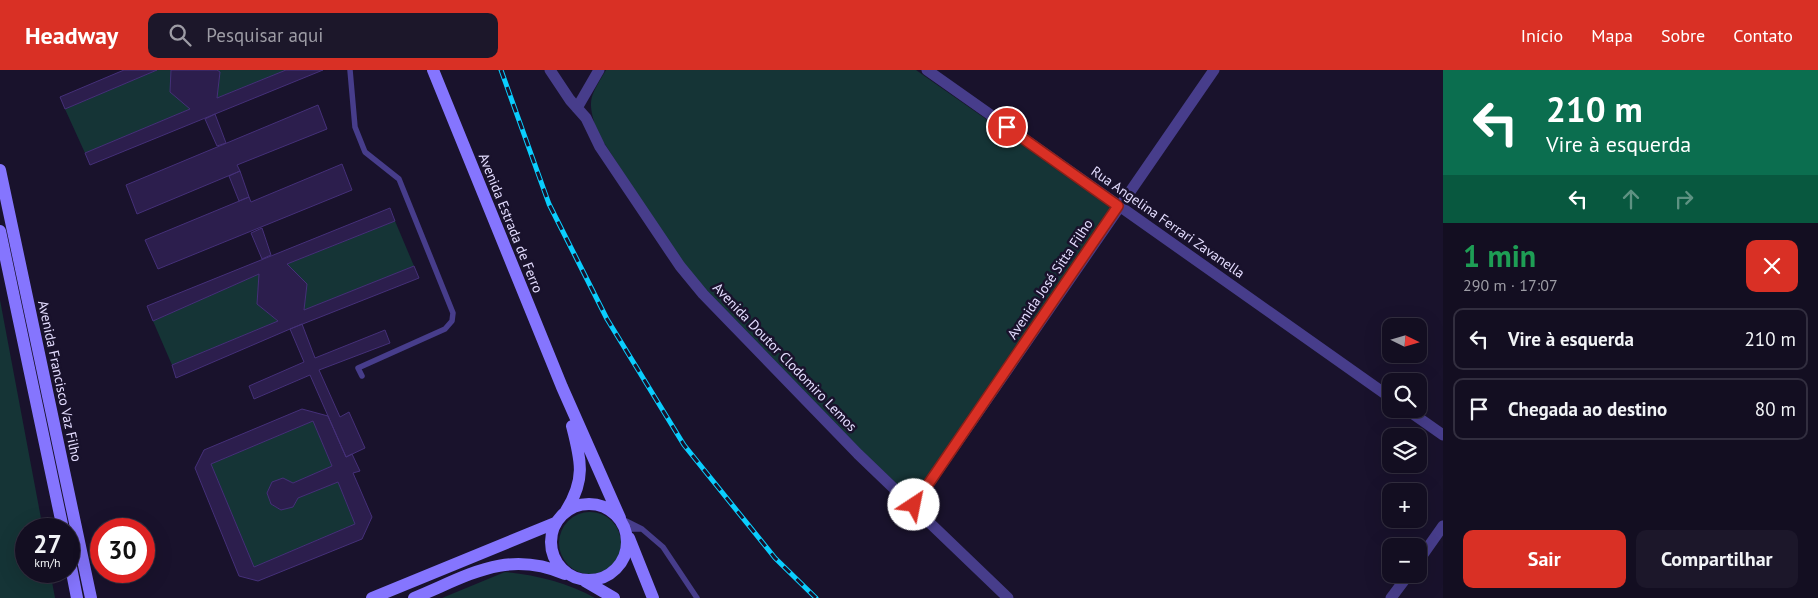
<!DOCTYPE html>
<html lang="pt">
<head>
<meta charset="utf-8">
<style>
  :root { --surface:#130e21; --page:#1c172a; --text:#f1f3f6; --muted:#9d9ca5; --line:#322e3f; --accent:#d93025 }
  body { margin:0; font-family:"PT Sans",sans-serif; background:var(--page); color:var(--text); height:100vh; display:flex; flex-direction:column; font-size:19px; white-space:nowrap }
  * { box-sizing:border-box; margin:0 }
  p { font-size:16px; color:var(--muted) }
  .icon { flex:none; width:28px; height:28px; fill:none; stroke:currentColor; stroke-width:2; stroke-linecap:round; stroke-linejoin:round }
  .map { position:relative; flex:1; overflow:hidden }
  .drawer { display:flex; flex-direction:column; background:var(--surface); width:375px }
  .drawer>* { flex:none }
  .hud { background:#0b6e4f; color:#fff; overflow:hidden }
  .needle { width:32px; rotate:95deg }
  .tools { position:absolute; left:1382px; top:248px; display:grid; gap:10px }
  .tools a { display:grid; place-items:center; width:45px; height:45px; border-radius:10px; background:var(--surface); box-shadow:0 5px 20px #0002,0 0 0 1px var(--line); font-size:25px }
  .speed { position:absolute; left:15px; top:448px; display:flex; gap:10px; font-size:25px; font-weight:700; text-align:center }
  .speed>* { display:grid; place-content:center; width:65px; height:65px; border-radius:50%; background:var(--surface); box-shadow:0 5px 20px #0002,0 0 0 1px var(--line); line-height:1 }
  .speed small { font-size:12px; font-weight:400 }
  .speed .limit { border:8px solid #d22; background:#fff; color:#111 }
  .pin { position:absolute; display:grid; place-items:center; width:42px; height:42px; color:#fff; margin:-21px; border:2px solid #fff; border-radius:50%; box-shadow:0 1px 5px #0007 }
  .me { position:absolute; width:55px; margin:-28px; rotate:34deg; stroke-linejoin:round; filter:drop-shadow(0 0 4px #0008) }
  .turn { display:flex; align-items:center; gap:18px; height:105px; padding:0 20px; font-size:22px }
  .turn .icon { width:65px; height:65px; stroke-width:2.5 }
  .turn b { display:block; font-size:35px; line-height:42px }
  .lanes { display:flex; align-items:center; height:48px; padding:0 20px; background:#0003; justify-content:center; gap:25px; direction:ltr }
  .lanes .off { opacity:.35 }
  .round { display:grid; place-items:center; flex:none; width:52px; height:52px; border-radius:10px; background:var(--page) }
  .head { display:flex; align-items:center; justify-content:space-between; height:85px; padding:0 20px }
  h1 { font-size:30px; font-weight:600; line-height:38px; color:#1e9e55 }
  .primary-button { display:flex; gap:10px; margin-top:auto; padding:10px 20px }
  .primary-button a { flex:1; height:58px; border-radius:10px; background:var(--accent); color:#fff; font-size:20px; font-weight:600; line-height:58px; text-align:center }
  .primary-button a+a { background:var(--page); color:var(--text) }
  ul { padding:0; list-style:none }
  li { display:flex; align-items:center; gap:15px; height:62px; margin:0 10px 8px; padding:0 10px; border:2px solid var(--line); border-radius:10px }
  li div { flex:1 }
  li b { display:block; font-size:19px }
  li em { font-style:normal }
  header { display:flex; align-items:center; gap:30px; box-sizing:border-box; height:70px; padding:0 25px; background:var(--accent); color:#fff }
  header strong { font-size:24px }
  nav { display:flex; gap:28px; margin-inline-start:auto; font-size:18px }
  .search { width:350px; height:45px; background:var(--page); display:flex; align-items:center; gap:12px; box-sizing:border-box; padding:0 18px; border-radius:10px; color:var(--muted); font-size:19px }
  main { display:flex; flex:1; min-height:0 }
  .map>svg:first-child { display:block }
</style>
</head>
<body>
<header>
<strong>Headway</strong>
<div class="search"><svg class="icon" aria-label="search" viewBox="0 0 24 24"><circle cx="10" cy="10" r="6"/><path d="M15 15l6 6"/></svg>Pesquisar aqui</div>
<nav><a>Início</a><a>Mapa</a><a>Sobre</a><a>Contato</a></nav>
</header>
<main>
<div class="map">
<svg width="1443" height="528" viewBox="0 0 1443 528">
  <rect width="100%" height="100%" fill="#19122c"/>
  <path fill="#153436" d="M157,0H171L190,39L85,83L65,39Z
    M217,0H286L217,28L220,3Z
    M606,0H916L1113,138L912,428L862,381L686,199L597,62C587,29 589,29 606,0Z
    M395,151L414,196L304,240L307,214L287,194Z
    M259,204L257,234L278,251L172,295L153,251Z
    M0,230L43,459H26V501H50L55,528H0Z
    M313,351L332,396L293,413L283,409L272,412L267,423L271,434L281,440L293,437L298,428L338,412L355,454L254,497L211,394Z
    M559 473a31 31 0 1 1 62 0a31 31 0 1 1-62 0Z
    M505,502C536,505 568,513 595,528H442Z"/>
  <path fill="#2c1e4d" stroke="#453079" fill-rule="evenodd" d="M124,0H157L65,39L60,27Z
    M171,0H217L220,2L217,28L286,0H323L90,95L85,83L190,39L170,22Z
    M318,35L327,59L237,95L240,101L137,144L126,115Z
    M215,44L226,73L217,76L205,49Z
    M342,94L352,120L158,199L145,170L249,127L251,132Z
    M240,101L249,127L239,131L229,106Z
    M390,138L395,151L287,194L307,214L304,240L414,196L419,208L290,259L176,308L172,295L278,251L257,234L259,204L153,251L147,236Z
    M262,158L271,185L262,189L251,163Z
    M302,254L315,288L385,260L390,273L319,300L340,347L349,342L365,378L346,387L310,305L254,329L249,316L304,292L290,259Z
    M302,339L328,346L346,387L352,384L360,401L353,403L372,447L362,469L258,511L239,506L195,398L204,380ZM313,351L332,396L293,413L283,408L272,412L267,423L271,434L281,440L293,437L298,428L338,412L355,454L254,497L211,394Z"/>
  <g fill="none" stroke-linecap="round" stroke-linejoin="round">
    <path stroke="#473d8b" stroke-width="5.5" d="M350,0L355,57L365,82L399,109L453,243L452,251L445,259L358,298L362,306
      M620,448L642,459H631L627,461
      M642,459L663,477L697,528"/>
    <path stroke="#473d8b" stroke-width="11" d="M550,0L570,30L586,48L600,77L680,196L703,224L858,384L1008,528
      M927,0L1391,328
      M577,38L599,0
      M1406,339L1443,365
      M914,435L1214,0
      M1419,490L1443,456
      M1391,528L1409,504"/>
    <path stroke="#8575fe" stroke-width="12" d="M433,0L562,317L620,448
      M0,100L91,528
      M0,161L63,459
      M551 472a38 38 0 1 1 76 0a38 38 0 1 1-76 0Z
      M566,441C586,409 581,391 572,356
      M629,468L653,528
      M69,487L77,528
      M585,511L614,528
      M372,528L555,453
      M414,528C468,506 506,479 565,504"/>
    <g stroke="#0acefe" stroke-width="5">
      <path id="rail" d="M501,0L549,134L607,249L684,375L775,488L816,528"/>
    </g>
    <use href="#rail" stroke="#19122c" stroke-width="3" stroke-dasharray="9" stroke-linecap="butt"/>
  </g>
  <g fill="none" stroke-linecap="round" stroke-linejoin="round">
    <g stroke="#8d1f18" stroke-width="12">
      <path id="route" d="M914,435L1118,136L1007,57"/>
    </g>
    <use href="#route" stroke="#d93025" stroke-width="9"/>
  </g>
  <g text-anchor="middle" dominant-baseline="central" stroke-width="5" stroke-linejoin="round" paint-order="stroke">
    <g font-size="14" fill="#e4ddff" stroke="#19122c">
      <text transform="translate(1168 152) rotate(35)">Rua Angelina Ferrari Zavanella</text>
      <text transform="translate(511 153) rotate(68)">Avenida Estrada de Ferro</text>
      <text transform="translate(1050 209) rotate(-56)">Avenida José Sitta Filho</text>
      <text transform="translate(785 287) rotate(46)">Avenida Doutor Clodomiro Lemos</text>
      <text transform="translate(60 311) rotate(78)">Avenida Francisco Vaz Filho</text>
    </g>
  </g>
</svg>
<div class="tools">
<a><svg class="needle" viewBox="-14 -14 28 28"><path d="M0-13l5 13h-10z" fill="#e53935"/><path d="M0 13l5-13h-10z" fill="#9d9ca5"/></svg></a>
<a><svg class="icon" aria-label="search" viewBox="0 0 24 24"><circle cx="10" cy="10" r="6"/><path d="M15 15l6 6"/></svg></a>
<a><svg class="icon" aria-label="layers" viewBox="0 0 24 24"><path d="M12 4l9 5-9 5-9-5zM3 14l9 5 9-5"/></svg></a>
<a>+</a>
<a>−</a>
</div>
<div class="speed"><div>27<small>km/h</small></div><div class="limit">30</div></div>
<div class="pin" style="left:1007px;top:57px;background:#d93025"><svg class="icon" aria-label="arrive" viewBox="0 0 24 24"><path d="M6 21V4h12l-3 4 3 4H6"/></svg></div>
<svg class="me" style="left:914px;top:435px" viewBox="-20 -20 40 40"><circle r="19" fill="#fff"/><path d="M0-13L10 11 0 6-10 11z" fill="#d93025"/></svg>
</div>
<section class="drawer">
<div class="hud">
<div class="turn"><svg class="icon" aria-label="left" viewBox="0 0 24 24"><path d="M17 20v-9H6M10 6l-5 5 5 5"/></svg><div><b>210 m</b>Vire à esquerda</div></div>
<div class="lanes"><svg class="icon" aria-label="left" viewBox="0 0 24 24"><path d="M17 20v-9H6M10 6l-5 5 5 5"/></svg><svg class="icon off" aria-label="ahead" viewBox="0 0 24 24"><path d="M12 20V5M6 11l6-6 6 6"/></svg><svg class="icon off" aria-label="right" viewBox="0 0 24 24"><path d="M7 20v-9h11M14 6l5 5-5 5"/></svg></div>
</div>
<div class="head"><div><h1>1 min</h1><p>290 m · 17:07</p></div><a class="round" style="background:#d93025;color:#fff"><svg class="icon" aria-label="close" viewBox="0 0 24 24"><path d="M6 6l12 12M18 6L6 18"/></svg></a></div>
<ul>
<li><svg class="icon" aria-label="left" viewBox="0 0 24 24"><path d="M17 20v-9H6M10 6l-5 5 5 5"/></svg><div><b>Vire à esquerda</b></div><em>210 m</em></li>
<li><svg class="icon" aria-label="arrive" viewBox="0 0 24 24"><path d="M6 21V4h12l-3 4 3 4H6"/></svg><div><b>Chegada ao destino</b></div><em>80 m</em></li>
</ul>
<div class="primary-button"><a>Sair</a><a>Compartilhar</a></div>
</section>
</main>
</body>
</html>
